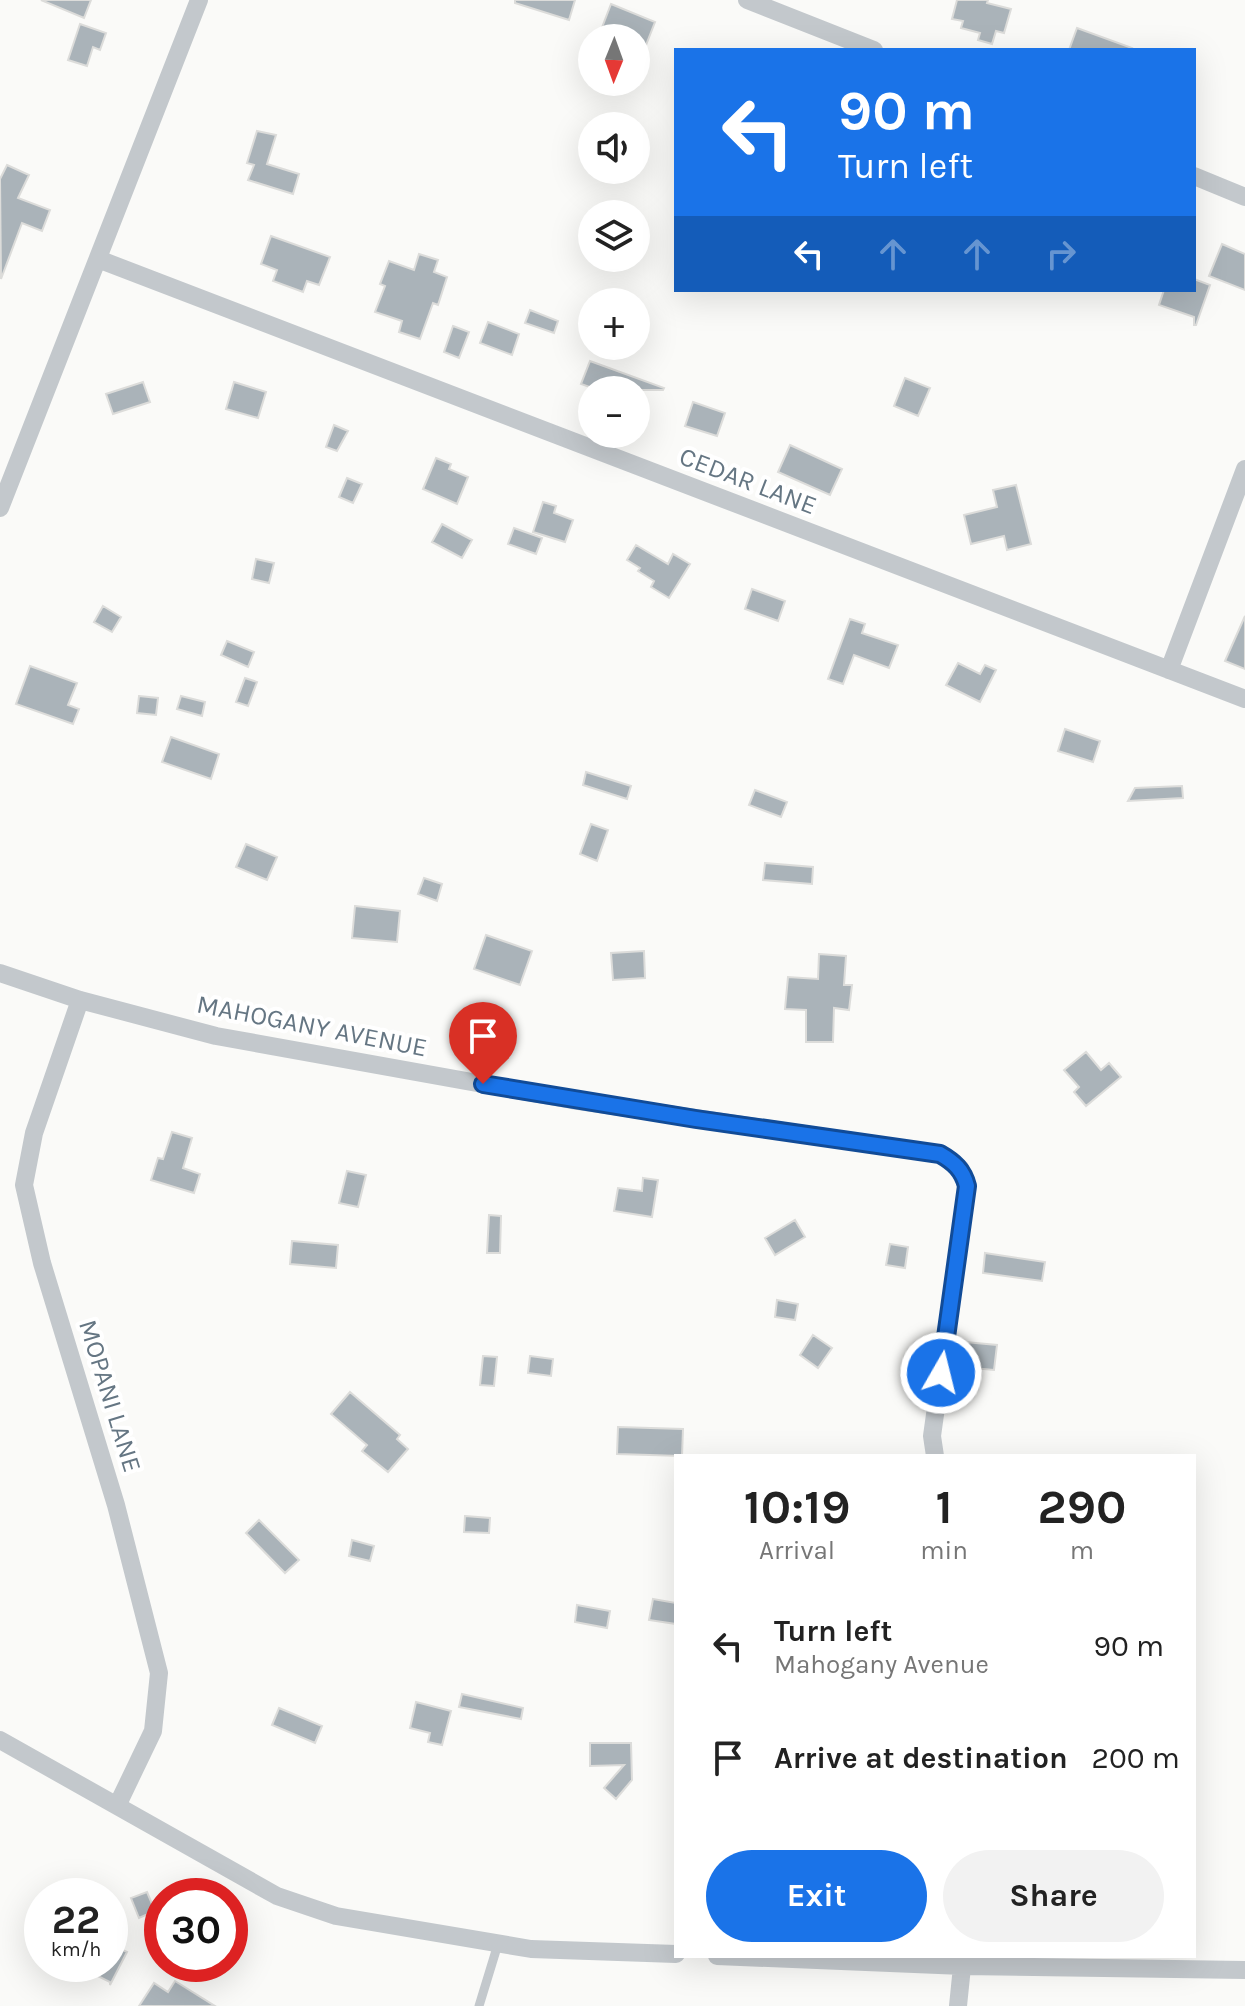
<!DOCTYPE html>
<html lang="en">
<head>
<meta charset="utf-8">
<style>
  :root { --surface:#fff; --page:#f2f2f2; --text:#222; --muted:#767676; --accent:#1a73e8 }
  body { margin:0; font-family:Karla,sans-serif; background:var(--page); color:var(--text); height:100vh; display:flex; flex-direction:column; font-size:30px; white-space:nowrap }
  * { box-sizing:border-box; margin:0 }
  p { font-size:26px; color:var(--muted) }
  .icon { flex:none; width:44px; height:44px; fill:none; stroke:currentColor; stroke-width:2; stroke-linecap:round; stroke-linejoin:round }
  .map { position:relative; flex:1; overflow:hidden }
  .drawer { position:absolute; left:674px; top:1454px; width:522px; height:504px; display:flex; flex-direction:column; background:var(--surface); border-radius:0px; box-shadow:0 8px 32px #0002 }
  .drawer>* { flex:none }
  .banner { position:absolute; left:674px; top:48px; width:522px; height:244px; border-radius:0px; box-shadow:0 8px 32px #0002; background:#1a73e8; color:#fff; overflow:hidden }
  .needle { width:52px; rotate:181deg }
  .fabs { position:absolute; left:578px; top:24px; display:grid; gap:16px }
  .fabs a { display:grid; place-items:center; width:72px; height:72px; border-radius:50%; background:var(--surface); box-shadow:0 8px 32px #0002; font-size:40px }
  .speed { position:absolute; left:24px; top:1878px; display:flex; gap:16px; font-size:40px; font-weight:700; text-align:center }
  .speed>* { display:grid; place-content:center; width:104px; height:104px; border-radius:50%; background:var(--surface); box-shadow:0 8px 32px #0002; line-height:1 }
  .speed small { font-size:20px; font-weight:400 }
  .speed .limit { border:12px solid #d22; background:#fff; color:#111 }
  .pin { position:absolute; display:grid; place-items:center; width:68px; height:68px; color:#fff; margin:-82px -34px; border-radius:50% 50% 50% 0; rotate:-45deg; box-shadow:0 0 8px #0007 }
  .pin .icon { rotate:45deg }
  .me { position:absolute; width:88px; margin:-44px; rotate:8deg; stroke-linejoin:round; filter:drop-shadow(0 0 6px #0008) }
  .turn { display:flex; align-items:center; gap:28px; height:168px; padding:0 32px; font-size:36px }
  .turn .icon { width:104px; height:104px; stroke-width:2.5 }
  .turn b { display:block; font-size:56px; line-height:68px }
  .lanes { display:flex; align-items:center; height:76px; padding:0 32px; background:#0003; justify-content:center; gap:40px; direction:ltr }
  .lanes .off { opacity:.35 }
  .eta { display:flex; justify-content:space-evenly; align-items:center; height:136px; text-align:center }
  .eta b { font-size:48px; font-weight:700; line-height:56px }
  .primary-button { display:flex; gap:16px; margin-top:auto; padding:16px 32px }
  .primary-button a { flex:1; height:92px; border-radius:48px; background:var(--accent); color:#fff; font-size:32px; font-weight:700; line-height:92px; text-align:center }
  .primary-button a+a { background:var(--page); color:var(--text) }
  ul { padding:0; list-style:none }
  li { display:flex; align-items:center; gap:24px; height:112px; padding:0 32px }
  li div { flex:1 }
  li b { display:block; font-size:30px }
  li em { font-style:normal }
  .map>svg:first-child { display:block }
</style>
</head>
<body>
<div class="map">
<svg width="1245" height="2006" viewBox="0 0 1245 2006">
  <rect width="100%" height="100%" fill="#fafaf8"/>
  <path fill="#aab3b9" stroke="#dcdcda" stroke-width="2" d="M41,0H91L84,18Z
    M515,0H575L569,20L515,3Z
    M957,0H988L987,3L1011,9L1004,33L996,31L992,44L978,40L980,33L961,28L963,21L952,19Z
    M611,4L655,22L637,68L636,38H598Z
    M80,24L106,33L100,50L93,47L87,66L68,60Z
    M1077,28L1132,48L1131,50H1069Z
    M257,131L276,135L267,164L299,174L293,194L248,180L254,165L247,163Z
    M7,165L29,175L18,198L50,210L42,231L22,223L1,279L0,179Z
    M271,236L330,257L319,285L307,281L303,292L273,281L277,270L261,264Z
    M1222,244L1245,254V290L1209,276Z
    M419,254L438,260L434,272L447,277L438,305L433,303L420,339L399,332L402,321L375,312L385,286L380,284L389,261L414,270Z
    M1194,279L1210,285L1196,325H1194V317L1159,305L1164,290H1194Z
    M530,310L558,321L554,333L525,323Z
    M488,322L519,334L512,355L480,343Z
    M453,326L469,332L459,358L444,352Z
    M590,361L664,388L663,390H598L581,384Z
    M905,378L930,388L918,416L894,406Z
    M143,382L150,402L113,414L106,394Z
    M234,382L266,392L258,418L226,409Z
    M693,402L725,413L717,436L685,426Z
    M334,425L348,431L337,451L326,447Z
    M790,445L842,469L830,495L778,472Z
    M436,458L451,464L449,469L468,477L457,504L423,489Z
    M347,478L362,484L353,503L339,497Z
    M1016,485L1031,544L1007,550L1004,536L971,544L964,515L997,507L993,490Z
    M543,502L556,506L554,513L573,520L565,542L533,532Z
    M442,524L472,540L462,558L432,542Z
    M514,528L542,538L536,554L508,544Z
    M636,545L668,564L673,554L690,564L669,598L651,587L654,581L638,571L640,568L627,560Z
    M256,559L274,563L269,583L252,579Z
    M752,589L785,601L778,621L745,609Z
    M103,606L121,617L112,632L94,622Z
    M1245,616V669L1225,661Z
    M850,619L865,624L862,633L898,645L889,668L854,655L843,684L828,679Z
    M227,641L254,652L248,667L221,655Z
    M958,663L980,674L985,665L996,670L980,702L946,685Z
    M30,666L77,683L68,705L79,709L73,724L16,704Z
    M245,678L257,682L248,706L236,702Z
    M139,696L158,698L156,715L137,713Z
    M181,696L205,702L202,716L177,709Z
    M1065,729L1100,741L1093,762L1058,751Z
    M171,737L219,754L211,779L162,762Z
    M586,772L631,786L627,799L583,785Z
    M1182,786L1183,798L1128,801L1135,788Z
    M755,790L787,802L781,817L749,805Z
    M591,824L608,830L597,861L580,854Z
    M246,844L277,857L267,880L236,867Z
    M765,863L813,867L812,884L763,880Z
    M424,878L442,884L437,901L418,894Z
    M355,906L400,911L397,942L352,938Z
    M486,935L532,951L520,985L474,969Z
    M644,951L645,978L613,980L611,953Z
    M819,954L846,956L844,985H852L849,1010L834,1008L833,1042H806V1010L785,1009L788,977L818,979Z
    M1086,1052L1101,1070L1109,1063L1121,1077L1086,1106L1074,1092L1079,1087L1064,1070Z
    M172,1132L192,1138L183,1168L200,1174L194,1193L151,1180L158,1158L163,1159Z
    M347,1171L366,1175L358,1207L339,1203Z
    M643,1178L658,1180L652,1217L614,1211L618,1188L642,1191Z
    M489,1215L501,1216L500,1253H487Z
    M795,1220L805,1237L775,1255L765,1238Z
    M292,1241L338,1245L336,1268L290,1264Z
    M890,1244L908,1247L905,1268L886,1265Z
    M985,1253L1045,1262L1042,1281L983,1273Z
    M777,1300L798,1304L795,1320L775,1317Z
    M813,1335L832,1348L818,1368L800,1355Z
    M965,1342L997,1345L994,1370L962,1367Z
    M483,1356L497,1357L494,1386L480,1385Z
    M530,1356L553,1359L551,1376L528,1373Z
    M350,1392L400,1435L397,1439L408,1449L388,1472L362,1451L367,1445L331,1414Z
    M618,1427L683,1429L682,1456L617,1454Z
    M465,1516L490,1518L489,1533L464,1532Z
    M259,1520L299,1560L285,1573L246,1533Z
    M352,1540L374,1546L370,1561L349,1556Z
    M653,1599L676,1603V1624L649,1620Z
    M577,1605L610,1611L607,1628L575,1622Z
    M462,1694L523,1708L521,1719L459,1707Z
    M416,1702L451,1711L442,1745L428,1742L430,1733L410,1728Z
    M279,1708L322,1726L315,1743L272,1725Z
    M590,1743H631L632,1780L616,1799L604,1788L624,1765L590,1766Z
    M147,1892L155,1911L139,1918L131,1898Z
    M110,1944L127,1952L110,1985V1982L74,1964H110Z
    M175,1981L215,2006H139L154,1983L168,1992Z"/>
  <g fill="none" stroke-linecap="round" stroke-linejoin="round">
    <path stroke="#c3c8cc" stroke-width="9" d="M479,2006L498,1944"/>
    <path stroke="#c3c8cc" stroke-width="18" d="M747,0L874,50
      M1194,176L1245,197
      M98,259L1245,699
      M0,508L199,0
      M1169,670L1245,469
      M0,973L80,1000L216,1036L572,1100L940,1154L960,1168L967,1186L932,1436L935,1456
      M80,1000L34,1133L24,1185L42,1263L116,1505L159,1673L153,1731L117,1806
      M0,1740L277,1896L336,1916L531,1949L676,1954
      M717,1956L963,1966L1245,1970
      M958,2006L963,1957"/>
  </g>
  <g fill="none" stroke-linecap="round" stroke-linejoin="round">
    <g stroke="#114b97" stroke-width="20">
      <path id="route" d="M483,1084L696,1119L940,1154C954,1162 963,1170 967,1186L941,1373"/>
    </g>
    <use href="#route" stroke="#1a73e8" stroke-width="14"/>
  </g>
  <g text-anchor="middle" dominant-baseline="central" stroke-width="8" stroke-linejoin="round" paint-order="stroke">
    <g font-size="26" fill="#657683" stroke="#fff">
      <text transform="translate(748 481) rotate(21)">CEDAR LANE</text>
      <text transform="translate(312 1026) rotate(11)">MAHOGANY AVENUE</text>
      <text transform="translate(110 1396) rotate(73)">MOPANI LANE</text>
    </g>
  </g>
</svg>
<div class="fabs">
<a><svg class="needle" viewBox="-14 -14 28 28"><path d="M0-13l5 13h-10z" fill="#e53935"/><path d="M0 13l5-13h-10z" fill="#767676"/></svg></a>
<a><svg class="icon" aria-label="sound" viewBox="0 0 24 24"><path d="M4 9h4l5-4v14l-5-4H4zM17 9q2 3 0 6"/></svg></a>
<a><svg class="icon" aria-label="layers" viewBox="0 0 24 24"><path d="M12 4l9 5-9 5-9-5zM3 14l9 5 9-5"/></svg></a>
<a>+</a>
<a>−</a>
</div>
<div class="speed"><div>22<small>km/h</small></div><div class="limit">30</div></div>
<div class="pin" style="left:483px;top:1084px;background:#d93025"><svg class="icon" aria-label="arrive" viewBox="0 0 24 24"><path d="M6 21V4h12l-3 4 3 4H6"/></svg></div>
<svg class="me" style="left:941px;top:1373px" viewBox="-20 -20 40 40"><circle r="17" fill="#1a73e8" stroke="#fff" stroke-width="3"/><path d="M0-11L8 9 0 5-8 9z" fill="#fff"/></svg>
<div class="banner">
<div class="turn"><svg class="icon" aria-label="left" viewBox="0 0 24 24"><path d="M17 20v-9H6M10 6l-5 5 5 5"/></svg><div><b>90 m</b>Turn left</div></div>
<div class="lanes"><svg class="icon" aria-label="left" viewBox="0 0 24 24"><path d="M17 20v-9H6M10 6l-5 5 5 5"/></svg><svg class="icon off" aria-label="ahead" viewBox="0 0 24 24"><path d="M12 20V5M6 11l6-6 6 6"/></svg><svg class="icon off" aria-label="ahead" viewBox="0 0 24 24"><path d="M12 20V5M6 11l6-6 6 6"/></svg><svg class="icon off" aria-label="right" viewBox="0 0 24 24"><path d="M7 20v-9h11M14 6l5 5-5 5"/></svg></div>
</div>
<section class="drawer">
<div class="eta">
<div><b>10:19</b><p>Arrival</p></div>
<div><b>1</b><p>min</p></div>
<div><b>290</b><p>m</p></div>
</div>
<ul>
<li><svg class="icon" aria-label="left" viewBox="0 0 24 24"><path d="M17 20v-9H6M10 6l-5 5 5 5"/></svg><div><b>Turn left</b><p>Mahogany Avenue</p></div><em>90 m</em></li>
<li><svg class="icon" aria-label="arrive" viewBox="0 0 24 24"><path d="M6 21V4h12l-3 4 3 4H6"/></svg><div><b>Arrive at destination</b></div><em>200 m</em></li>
</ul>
<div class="primary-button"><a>Exit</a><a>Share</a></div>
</section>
</div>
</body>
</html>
